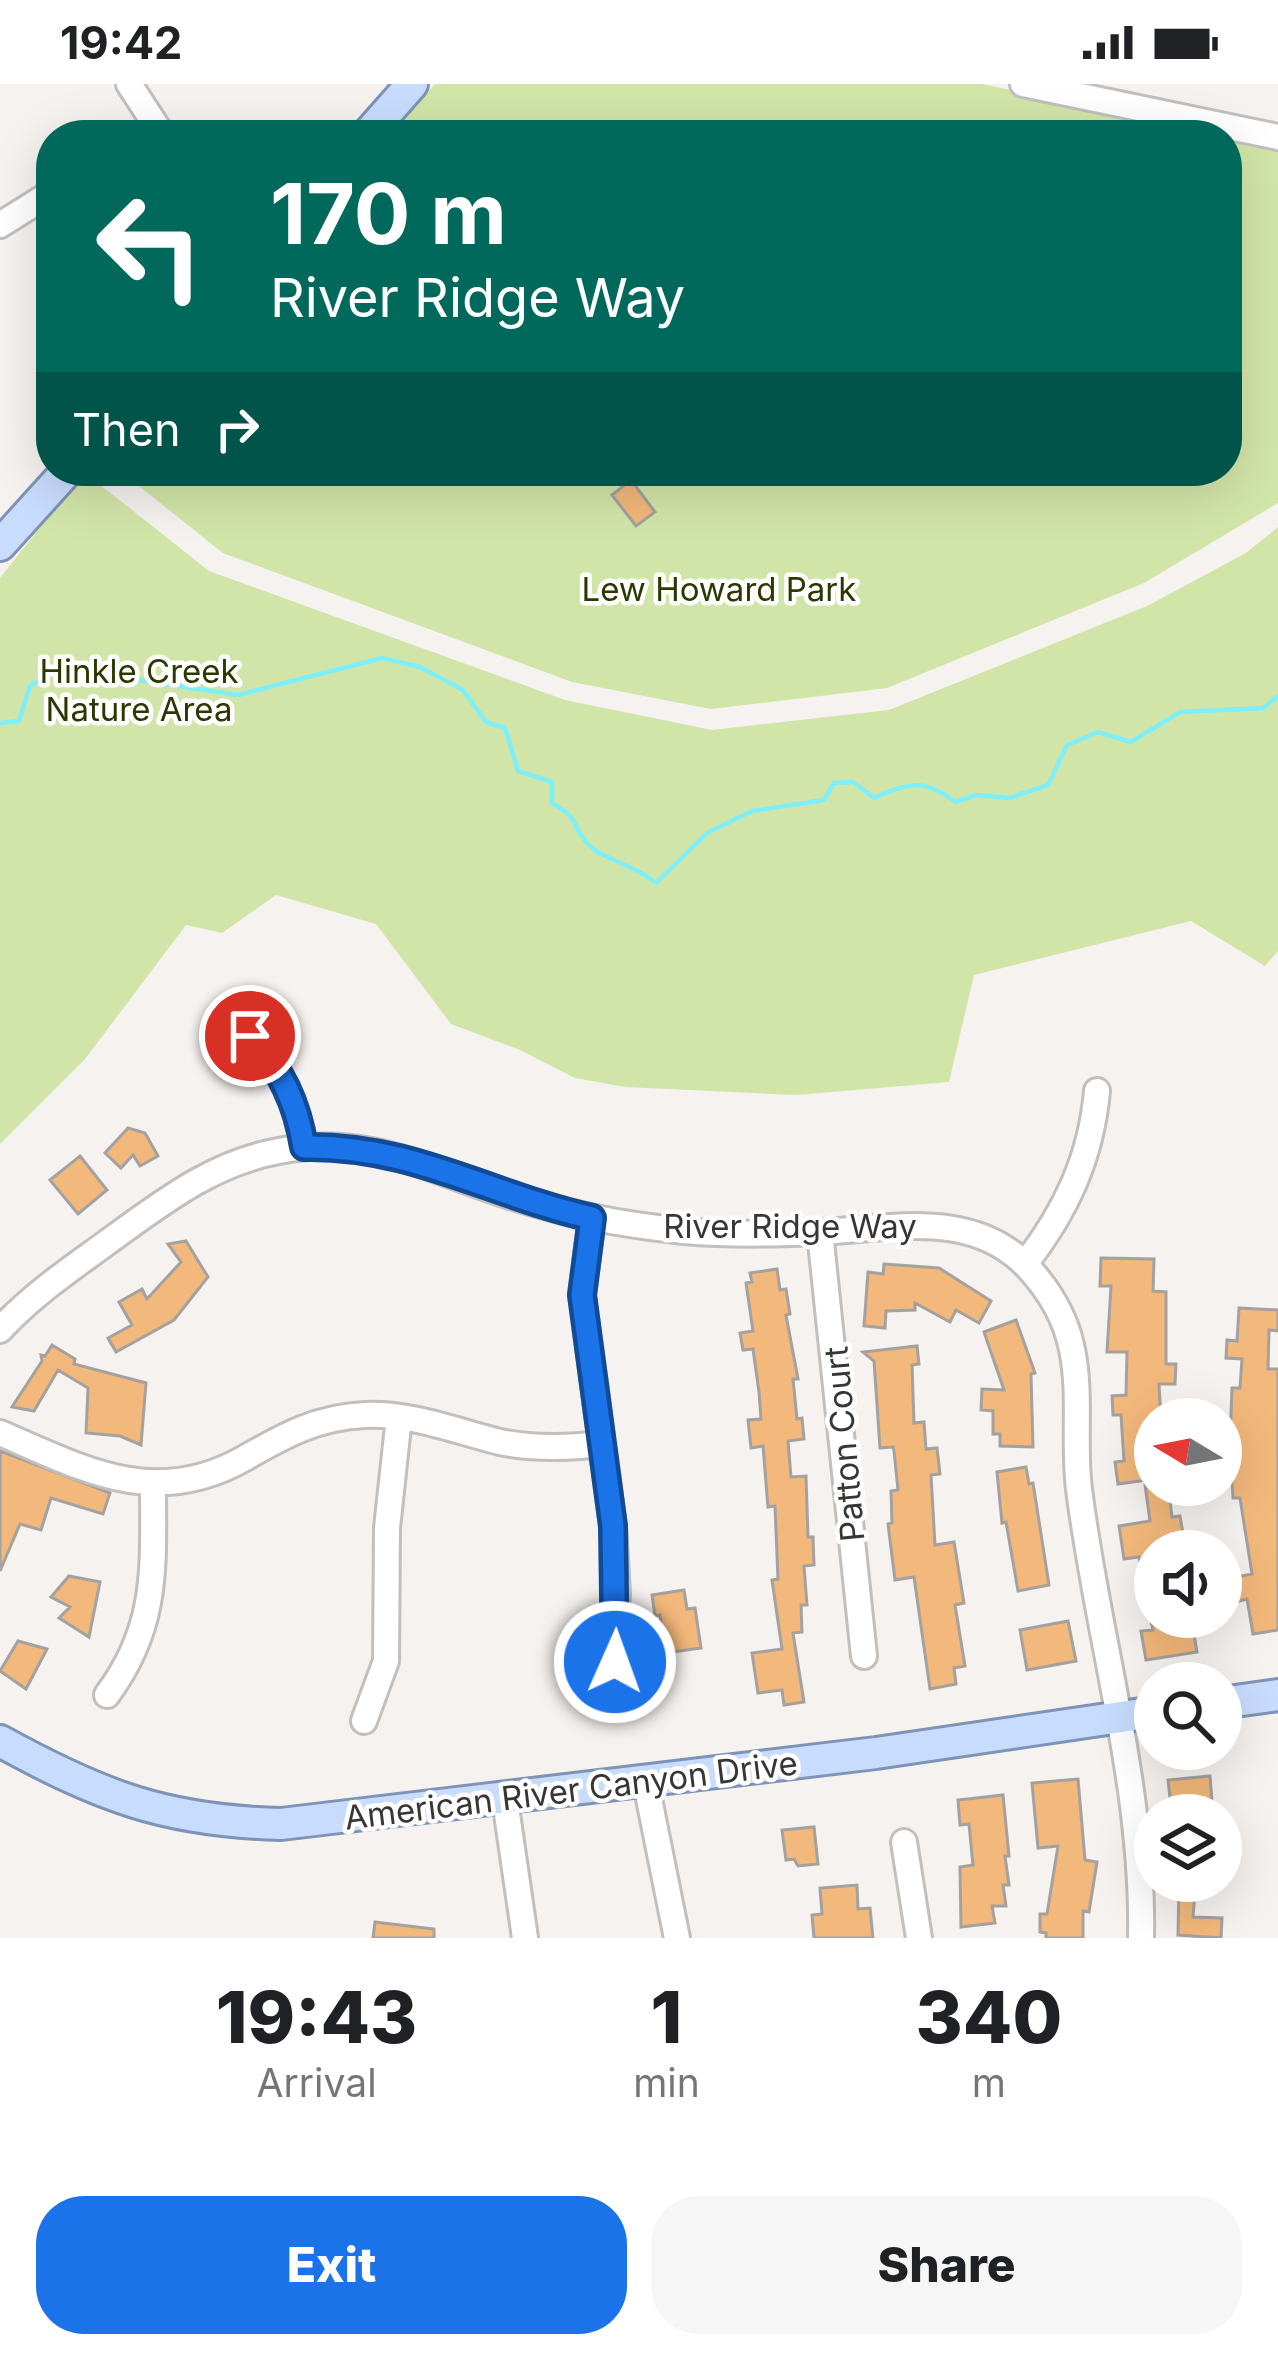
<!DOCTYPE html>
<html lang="en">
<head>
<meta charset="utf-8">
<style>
  :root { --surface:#fff; --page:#f6f6f6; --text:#202124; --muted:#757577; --accent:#1a73e8 }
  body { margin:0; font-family:Inter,sans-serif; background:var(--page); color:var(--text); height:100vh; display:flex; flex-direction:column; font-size:45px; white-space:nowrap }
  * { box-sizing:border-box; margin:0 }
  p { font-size:39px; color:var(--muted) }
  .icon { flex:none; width:66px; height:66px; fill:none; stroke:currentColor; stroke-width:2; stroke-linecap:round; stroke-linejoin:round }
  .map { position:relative; height:1854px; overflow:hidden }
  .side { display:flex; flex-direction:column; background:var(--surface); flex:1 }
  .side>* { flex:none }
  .hud { position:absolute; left:36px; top:36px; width:1206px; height:366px; border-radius:48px; box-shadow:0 12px 48px #0002; background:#00695c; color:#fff; overflow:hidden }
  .needle { width:78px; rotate:280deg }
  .fabs { position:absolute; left:1134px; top:1314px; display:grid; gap:24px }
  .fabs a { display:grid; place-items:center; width:108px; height:108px; border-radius:50%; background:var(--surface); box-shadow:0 12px 48px #0002; font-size:60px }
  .pin { position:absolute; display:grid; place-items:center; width:102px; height:102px; color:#fff; margin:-51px; border:6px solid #fff; border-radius:50%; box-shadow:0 3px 12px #0007 }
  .me { position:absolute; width:132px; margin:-66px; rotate:2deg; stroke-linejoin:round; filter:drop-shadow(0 0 9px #0008) }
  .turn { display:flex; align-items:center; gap:42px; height:252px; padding:0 36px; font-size:54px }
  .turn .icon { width:156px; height:156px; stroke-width:2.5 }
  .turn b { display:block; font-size:84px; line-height:102px }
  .then { display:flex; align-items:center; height:114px; padding:0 36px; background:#0003; gap:24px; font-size:45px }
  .eta { display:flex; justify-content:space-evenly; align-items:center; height:204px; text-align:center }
  .eta b { font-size:72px; font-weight:800; line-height:84px }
  .cta { display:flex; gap:24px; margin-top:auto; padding:24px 36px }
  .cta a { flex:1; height:138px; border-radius:48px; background:var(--accent); color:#fff; font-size:48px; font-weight:800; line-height:138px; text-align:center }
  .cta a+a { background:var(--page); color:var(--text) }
  .status { display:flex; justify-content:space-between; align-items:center; height:84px; padding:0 60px; background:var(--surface); direction:ltr }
  .status svg { height:33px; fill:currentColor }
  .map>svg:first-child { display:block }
</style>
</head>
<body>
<div class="status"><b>19:42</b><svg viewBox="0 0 49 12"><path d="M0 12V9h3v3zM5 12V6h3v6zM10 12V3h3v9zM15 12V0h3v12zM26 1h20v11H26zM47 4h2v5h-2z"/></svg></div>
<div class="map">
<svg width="1278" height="1854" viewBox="0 0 1278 1854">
  <rect width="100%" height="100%" fill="#f5f2ef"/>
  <path fill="#d2e5a8" d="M435,0H982L1278,61V419L1144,499L887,604L711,625L572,598L223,469L120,387H1227V51H390Z
    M84,388L209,487L565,616L712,646L889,626L1147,522L1246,469L1278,443V867L1265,882L1191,837L974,891L949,998L796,1011L625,1003L575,994L520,966L451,940L376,840L276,811L222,849L186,841L85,975L0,1060V494Z"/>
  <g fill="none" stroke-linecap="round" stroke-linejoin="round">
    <path stroke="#7eeef8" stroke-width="4.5" d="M0,639L19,637L30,602L56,587L82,592L98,585L118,593L238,611L382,574L420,583L463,606L486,638L505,644L518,687L552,698V719C581,735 571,742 589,761C602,775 637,782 656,799L707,749L752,727L824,716L834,699L853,698L874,714C908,699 924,694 955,718L976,711L1010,714L1048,701L1067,661L1098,648L1131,658L1180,628L1263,624L1278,612"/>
  </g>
  <path fill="#f3b87b" stroke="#a4a19f" stroke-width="3" d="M631,396L655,428L636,442L612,411Z
    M128,1044L145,1049L158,1072L140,1082L133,1071L121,1084L105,1069Z
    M80,1072L107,1106L78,1130L50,1096Z
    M186,1157L208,1193L174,1236L116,1268L108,1254L132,1241L119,1218L142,1205L147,1215L181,1178L168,1160Z
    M1101,1174L1154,1175L1153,1207L1166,1208V1280H1176L1175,1300H1159L1161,1335H1155V1395L1118,1400L1115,1378L1124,1377L1121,1331H1113L1112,1312L1126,1311L1127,1268H1107L1111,1202H1100Z
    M884,1180L939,1184L991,1217L979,1239L956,1226L950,1238L915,1219V1226L886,1227L885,1244L864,1242L868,1188L883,1190Z
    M777,1185L780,1206L786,1205L790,1230L786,1231L798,1295H793L797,1335L802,1334L804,1355L788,1357L791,1393L806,1392L808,1453H813L814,1481L804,1482L807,1521H801L802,1548L793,1549L804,1618L784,1621L782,1606L758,1609L752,1569L782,1565L772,1496L778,1495L775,1422L768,1423L763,1362L751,1364L748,1336L761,1335L759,1308L753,1265L743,1266L740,1249L753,1247L746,1199L752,1198L750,1189Z
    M1239,1224L1278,1226V1247L1269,1246L1268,1285H1278V1546L1253,1550L1247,1515L1236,1518L1232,1494L1252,1490L1240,1414H1233L1230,1357L1232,1304H1240L1242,1275L1226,1274L1227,1256L1237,1257Z
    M1016,1236L1035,1289L1031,1290L1033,1363L1000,1362V1350H993V1327L981,1326L982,1305L1004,1306L984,1248Z
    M52,1261L75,1275L74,1280L146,1299L141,1361L120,1352L86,1349L88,1304L58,1286L34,1327L12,1323L42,1277L41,1271L45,1272Z
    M917,1262L919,1280L912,1281L914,1339L924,1338L926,1365L937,1364L940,1390L931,1391L935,1461L954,1458L964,1519L955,1521L965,1582L954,1584L956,1600L930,1605L914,1493L895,1496L888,1440L892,1439L891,1407L898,1406L894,1367L893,1363L880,1364L874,1277L863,1268Z
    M0,1367L110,1409L103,1430L51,1414L41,1446L20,1440L0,1487Z
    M1026,1383L1029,1400L1033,1399L1049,1501L1018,1507L1006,1438L1002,1439L997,1388Z
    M1145,1401H1168L1172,1433L1180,1432L1186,1467H1155V1521H1148L1139,1473L1124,1475L1119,1442L1150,1437Z
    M69,1492L100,1498L89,1553L59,1534L70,1523L51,1513Z
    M684,1506L687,1525L695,1524L701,1564L665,1569L660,1531L655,1532L652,1511Z
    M1150,1533H1182L1184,1545L1193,1544L1197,1568L1146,1576L1141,1547L1153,1546Z
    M1068,1537L1076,1577L1027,1586L1020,1546Z
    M18,1557L47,1565L26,1605L0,1587Z
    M1210,1692L1213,1731H1179L1178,1722L1171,1723L1168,1696Z
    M1078,1695L1085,1776L1097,1778L1089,1828L1083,1827V1854H1046V1849L1040,1848V1830H1047L1058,1762L1038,1764L1032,1699Z
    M1003,1711L1009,1772H1005L1009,1801H1003L1006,1822H992L995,1839L961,1843L960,1783L973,1781L969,1740L960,1741L958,1716Z
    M814,1743L818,1780L798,1782L794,1775L786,1776L782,1746Z
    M1179,1797H1196L1193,1833L1222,1834L1221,1854L1178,1851Z
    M857,1801L858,1825L870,1824L873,1854H814L812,1831L822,1830L820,1804Z
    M375,1838L434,1845V1854H373Z"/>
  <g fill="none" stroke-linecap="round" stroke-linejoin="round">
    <g stroke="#c2bfbd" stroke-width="30">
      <path id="minor" d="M129,0L157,43L144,51
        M1023,0L1278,53
        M0,141L51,109
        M250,952C281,985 297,1019 304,1063
        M592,1134L582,1211L613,1442L617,1510L612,1605
        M820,1148L864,1572
        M1025,1180C1066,1127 1091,1074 1097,1007
        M0,1246C31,1212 68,1187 105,1160C159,1121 211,1079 279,1067C368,1050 426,1085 507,1111C565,1130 623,1141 684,1147C729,1151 776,1150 820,1148C894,1144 978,1124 1033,1189C1051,1210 1065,1234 1071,1261C1082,1307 1073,1358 1079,1405C1098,1556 1144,1701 1141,1854
        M0,1349C85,1386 156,1425 245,1374C285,1351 318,1333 365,1331C411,1329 456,1347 500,1358C534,1365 567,1364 601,1360
        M107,1611C159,1541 153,1482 153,1399
        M364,1637L386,1577L387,1444L399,1333
        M645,1695L677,1854
        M505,1716L525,1854
        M904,1758L919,1854"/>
    </g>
    <g stroke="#7e93b6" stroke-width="36">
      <path id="major" d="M367,51L412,0
        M0,461L67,387
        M1221,1619L1278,1611
        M0,1657C100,1712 165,1737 281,1740L876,1669L1155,1628"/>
    </g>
    <use href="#minor" stroke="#fff" stroke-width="24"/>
    <use href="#major" stroke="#c8dcfd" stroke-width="30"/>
  </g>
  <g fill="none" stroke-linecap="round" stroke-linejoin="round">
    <g stroke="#114b97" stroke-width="30">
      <path id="route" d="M250,952C281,985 297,1019 304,1063C412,1061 490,1111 592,1134L582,1211L613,1442L615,1578"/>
    </g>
    <use href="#route" stroke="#1a73e8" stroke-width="21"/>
  </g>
  <g text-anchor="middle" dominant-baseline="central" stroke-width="9" stroke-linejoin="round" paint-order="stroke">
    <g font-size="33" fill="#2c3800" stroke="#fff">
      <text x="719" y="505">Lew Howard Park</text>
      <text x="139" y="587">Hinkle Creek<tspan x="139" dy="38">Nature Area</tspan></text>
    </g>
    <g font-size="33" fill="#373635" stroke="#fff">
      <text x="790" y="1142">River Ridge Way</text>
      <text transform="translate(844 1360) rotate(-95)">Patton Court</text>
      <text transform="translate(571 1706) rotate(-7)">American River Canyon Drive</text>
    </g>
  </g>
</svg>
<div class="fabs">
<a><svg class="needle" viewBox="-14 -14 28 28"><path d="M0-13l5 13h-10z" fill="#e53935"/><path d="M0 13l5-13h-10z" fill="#757577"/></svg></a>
<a><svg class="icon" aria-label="sound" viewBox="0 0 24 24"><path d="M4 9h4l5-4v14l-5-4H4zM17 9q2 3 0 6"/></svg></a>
<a><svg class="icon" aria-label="search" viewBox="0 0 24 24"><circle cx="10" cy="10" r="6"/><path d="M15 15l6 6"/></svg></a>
<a><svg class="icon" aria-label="layers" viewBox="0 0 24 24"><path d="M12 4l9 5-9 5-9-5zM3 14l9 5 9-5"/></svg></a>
</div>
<div class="pin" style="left:250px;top:952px;background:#d93025"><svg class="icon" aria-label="arrive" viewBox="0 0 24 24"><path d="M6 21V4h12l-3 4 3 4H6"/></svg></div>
<svg class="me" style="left:615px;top:1578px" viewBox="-20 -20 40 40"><circle r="17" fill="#1a73e8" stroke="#fff" stroke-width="3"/><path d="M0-11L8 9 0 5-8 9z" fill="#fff"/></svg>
<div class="hud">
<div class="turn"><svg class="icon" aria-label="left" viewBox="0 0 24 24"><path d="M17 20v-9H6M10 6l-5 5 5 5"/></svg><div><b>170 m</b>River Ridge Way</div></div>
<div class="then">Then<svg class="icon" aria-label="right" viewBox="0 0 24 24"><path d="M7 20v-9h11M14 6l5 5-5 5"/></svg></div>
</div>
</div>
<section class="side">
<div class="eta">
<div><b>19:43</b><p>Arrival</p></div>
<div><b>1</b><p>min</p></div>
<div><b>340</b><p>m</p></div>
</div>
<div class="cta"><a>Exit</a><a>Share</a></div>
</section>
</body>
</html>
